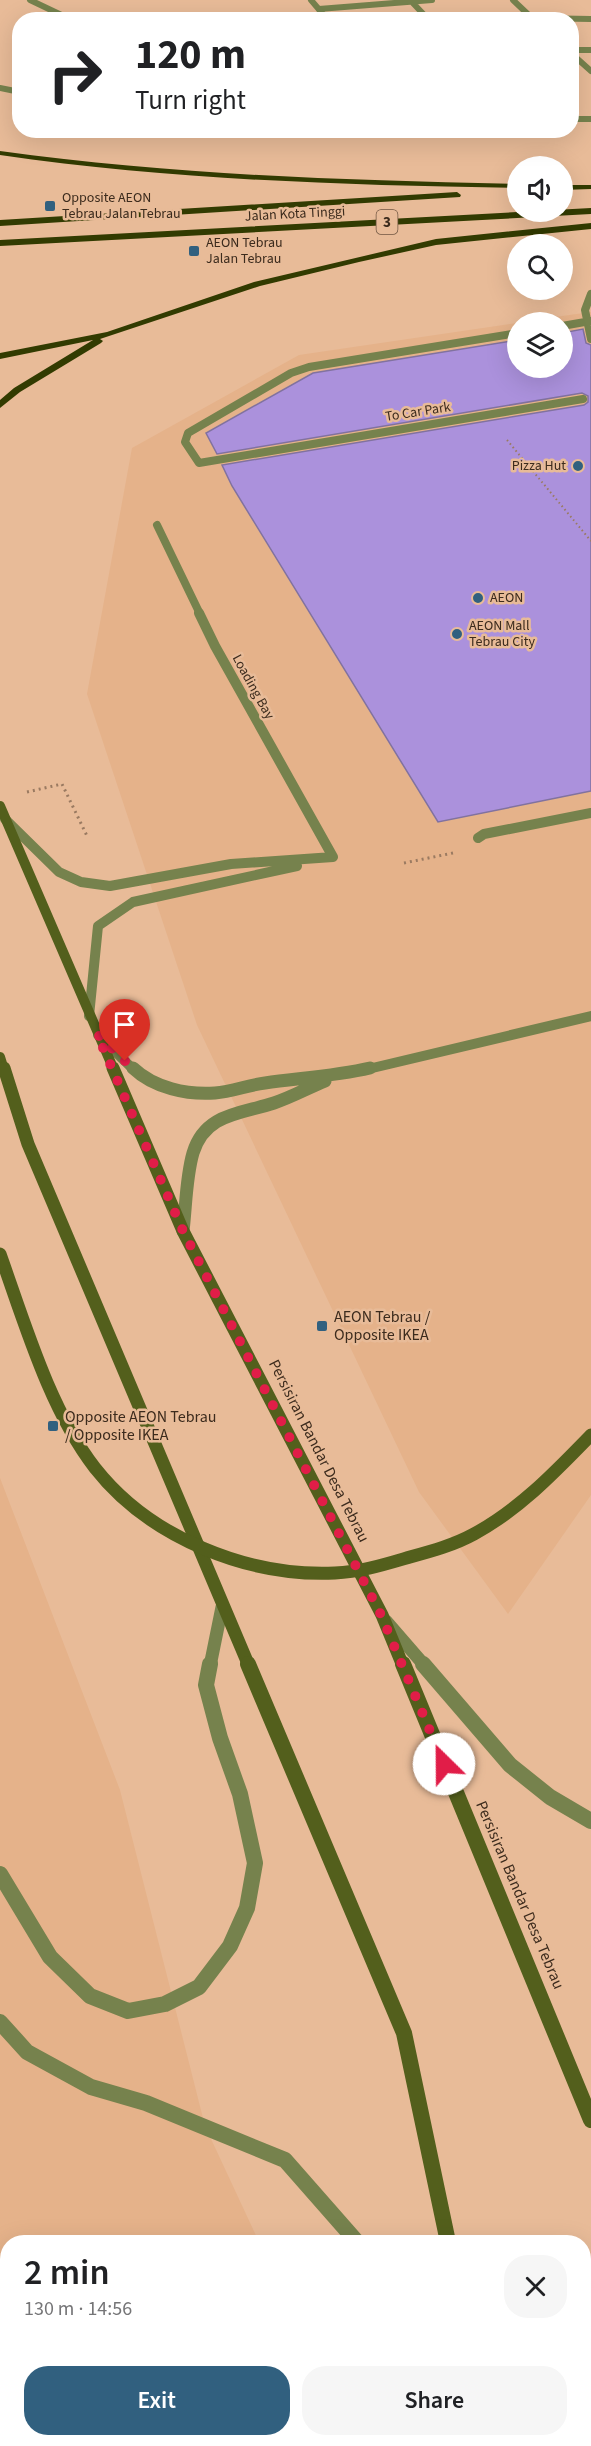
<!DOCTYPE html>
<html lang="en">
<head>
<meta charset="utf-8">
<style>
  :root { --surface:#fff; --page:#f6f6f6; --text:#202124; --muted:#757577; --accent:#31607f }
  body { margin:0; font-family:"Source Sans 3",sans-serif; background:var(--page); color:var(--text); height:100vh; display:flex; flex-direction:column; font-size:22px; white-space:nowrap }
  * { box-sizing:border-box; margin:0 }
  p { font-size:20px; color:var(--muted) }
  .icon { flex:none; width:33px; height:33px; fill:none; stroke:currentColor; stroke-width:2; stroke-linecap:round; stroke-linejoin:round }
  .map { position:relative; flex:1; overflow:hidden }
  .side { position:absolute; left:0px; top:2235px; width:591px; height:212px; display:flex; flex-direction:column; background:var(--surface); border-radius:24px 24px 0 0; box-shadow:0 6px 24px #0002 }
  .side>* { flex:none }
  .banner { position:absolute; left:12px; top:12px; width:567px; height:126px; border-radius:24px; box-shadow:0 6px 24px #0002; background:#fff; color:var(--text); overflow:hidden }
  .fabs { position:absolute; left:507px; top:156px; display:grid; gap:12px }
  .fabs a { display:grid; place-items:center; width:66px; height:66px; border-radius:50%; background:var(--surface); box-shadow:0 6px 24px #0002; font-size:30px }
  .pin { position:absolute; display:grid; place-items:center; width:51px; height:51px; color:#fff; margin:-62px -26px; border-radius:50% 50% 50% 0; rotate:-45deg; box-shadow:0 0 6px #0007 }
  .pin .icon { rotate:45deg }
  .me { position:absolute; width:66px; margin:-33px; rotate:337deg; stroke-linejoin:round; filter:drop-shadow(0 0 4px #0008) }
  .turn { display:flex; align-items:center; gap:21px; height:126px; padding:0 24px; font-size:27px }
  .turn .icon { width:78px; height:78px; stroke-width:2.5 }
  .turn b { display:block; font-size:42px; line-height:51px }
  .round { display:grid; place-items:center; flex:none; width:63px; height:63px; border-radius:24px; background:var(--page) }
  .head { display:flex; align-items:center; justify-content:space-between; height:102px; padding:0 24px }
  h1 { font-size:36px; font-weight:600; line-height:45px }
  .button { display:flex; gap:12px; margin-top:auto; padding:12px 24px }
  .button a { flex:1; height:69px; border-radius:24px; background:var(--accent); color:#fff; font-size:24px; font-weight:600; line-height:69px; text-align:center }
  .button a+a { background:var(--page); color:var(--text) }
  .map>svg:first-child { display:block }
</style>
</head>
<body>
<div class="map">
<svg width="591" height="2446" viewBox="0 0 591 2446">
  <rect width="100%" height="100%" fill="#e8bb98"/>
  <path fill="#e5b28a" d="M591,312V1495L508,1614L419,1492L197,1025L87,694L132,448L299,355L517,323L518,368H562V322H519Z
    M0,1478L120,1790L205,2126L259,2242H8V2439H338V2446H0Z"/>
  <path fill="#ab91dc" stroke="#81729f" stroke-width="1.5" d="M583,329L586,343L591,345V791L438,822L232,486L222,465L584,405L588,402V396L582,393L217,454L206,433L313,373L518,340V368H562V333Z"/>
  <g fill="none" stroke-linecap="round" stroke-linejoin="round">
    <path stroke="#9a7a61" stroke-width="2" stroke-dasharray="1.5 3" stroke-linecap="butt" d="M507,440L591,541"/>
    <path stroke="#9a7a61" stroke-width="3" stroke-dasharray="2 4" stroke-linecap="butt" d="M27,792L62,784L88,838
      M404,863L453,853"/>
    <path stroke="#76824d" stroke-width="6" d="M410,0L429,20
      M319,9L432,0
      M532,18L591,19"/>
    <path stroke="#76824d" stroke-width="8" d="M591,294L585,310L591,339
      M562,326L591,321
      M518,333L309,367L291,373L188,433L185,442L199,463L583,399
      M157,525L200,614"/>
    <path stroke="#76824d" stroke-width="10" d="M199,613L215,646L333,857
      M5,819L59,872L81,882L110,886L231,864L333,857
      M478,838L484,834L591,813
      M89,1016L98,926L133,902L297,866
      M98,1035L134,1070
      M364,1070L591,1016"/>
    <path stroke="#76824d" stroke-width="13" d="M133,1068C154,1088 187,1095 215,1093C232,1092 248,1085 265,1083C301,1078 335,1076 370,1068
      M183,1231C186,1206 186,1177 193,1153C205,1113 241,1114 274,1103C292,1097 308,1088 325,1081"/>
    <path stroke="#76824d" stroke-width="6" d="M30,0L72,20
      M311,0L328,20
      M513,0L534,20
      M572,50H591
      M572,54L591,71
      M0,88L20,92
      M572,119H591"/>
    <path stroke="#76824d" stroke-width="13" d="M386,1621L425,1666
      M210,1666L222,1607"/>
    <path stroke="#76824d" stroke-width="16" d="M423,1664L510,1765L550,1797L591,1821
      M0,1874L50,1957L90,1996L128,2011L165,2004L199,1987L230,1946L247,1908L255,1863L240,1794L220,1738L206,1685L210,1664
      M0,2022L27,2052L91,2087L146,2103L285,2160L357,2242
      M425,2439L427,2446"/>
    <path stroke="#535f1c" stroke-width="10" d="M0,806L114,1070
      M0,1057L4,1070"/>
    <path stroke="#535f1c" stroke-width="13" d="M4,1068L28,1144L249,1666
      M113,1068L183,1231L382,1615L403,1666"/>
    <path stroke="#535f1c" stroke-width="16" d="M248,1664L404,2033L448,2242
      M403,1664L591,2120
      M482,2439L483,2446"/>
    <path fill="#323b01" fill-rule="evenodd" d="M0,151C172,175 344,180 518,184V188C344,185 172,180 0,155Z
      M562,185H591V189L562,190Z
      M457,192L461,195L460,197L0,226V220Z
      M591,208V214L0,246V240Z
      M591,223V229L436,245L359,262L260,286L100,339L103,341L101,343L20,392L0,408V400L14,388L93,340L0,359V353L107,332L254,282L436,239Z"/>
    <path stroke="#535f1c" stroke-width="13" d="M0,1254C25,1324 50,1410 95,1468C150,1538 248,1577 335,1573C361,1572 386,1564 410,1557C432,1551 454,1545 474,1534C520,1509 555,1472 591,1435"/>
  </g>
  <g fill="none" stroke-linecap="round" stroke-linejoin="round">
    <path stroke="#e11d48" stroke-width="10" stroke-dasharray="0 18" d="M125,1061L97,1034L183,1231L381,1615L444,1764"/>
  </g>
  <g fill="#31607f" stroke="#e8bb98" stroke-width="2">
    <rect x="44" y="200" width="12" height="12" rx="3"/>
    <rect x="188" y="245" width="12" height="12" rx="3"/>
    <circle cx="578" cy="466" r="6"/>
    <circle cx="478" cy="598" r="6"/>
    <circle cx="457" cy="634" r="6"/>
    <rect x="316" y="1320" width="12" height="12" rx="3"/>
    <rect x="47" y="1420" width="12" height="12" rx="3"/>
  </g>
  <g text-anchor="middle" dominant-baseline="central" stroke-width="5" stroke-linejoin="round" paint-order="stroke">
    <g font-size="14" fill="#3c2b1d" stroke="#e8bb98" text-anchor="start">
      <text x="62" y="198">Opposite AEON<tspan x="62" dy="16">Tebrau Jalan Tebrau</tspan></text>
      <text x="206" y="243">AEON Tebrau<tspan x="206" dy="16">Jalan Tebrau</tspan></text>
      <text x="566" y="466" text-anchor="end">Pizza Hut</text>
      <text x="490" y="598">AEON</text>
      <text x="469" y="626">AEON Mall<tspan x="469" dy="16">Tebrau City</tspan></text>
    </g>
    <g font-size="14" fill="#3c2b1d" stroke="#e8bb98">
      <text transform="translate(295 214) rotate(-3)">Jalan Kota Tinggi</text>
      <text transform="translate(418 412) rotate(-9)">To Car Park</text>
      <text transform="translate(253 687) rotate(61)">Loading Bay</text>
    </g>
    <rect fill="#e8bb98" stroke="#705642" stroke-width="1.5" x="376.5" y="210" width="21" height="24" rx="4.5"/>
    <g font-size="15" font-weight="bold" fill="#3c2b1d">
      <text x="387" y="222">3</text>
    </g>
    <g font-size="16" fill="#3c2b1d" stroke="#e8bb98" text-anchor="start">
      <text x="334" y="1317">AEON Tebrau /<tspan x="334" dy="18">Opposite IKEA</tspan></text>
      <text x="65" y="1417">Opposite AEON Tebrau<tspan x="65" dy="18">/ Opposite IKEA</tspan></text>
    </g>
    <g font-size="16" fill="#3c2b1d" stroke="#e8bb98">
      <text transform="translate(319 1451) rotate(63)">Persisiran Bandar Desa Tebrau</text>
      <text transform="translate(520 1895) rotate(67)">Persisiran Bandar Desa Tebrau</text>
    </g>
  </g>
</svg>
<div class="fabs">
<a><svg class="icon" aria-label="sound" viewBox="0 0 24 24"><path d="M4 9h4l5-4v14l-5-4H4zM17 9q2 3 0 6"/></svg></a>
<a><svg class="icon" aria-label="search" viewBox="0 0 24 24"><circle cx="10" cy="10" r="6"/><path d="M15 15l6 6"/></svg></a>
<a><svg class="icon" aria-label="layers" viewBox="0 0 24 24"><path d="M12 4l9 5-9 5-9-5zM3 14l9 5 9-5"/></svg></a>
</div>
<div class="pin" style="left:125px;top:1061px;background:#d93025"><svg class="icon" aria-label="arrive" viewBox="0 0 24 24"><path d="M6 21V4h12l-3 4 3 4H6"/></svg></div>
<svg class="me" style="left:444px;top:1764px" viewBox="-20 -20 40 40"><circle r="19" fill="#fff"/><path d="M0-13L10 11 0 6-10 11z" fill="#e11d48"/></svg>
<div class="banner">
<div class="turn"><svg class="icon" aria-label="right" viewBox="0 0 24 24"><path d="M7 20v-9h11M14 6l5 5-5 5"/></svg><div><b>120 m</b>Turn right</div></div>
</div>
<section class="side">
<div class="head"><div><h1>2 min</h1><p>130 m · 14:56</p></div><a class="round"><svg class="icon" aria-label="close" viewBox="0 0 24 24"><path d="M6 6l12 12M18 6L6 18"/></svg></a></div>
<div class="button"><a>Exit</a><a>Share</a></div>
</section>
</div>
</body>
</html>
